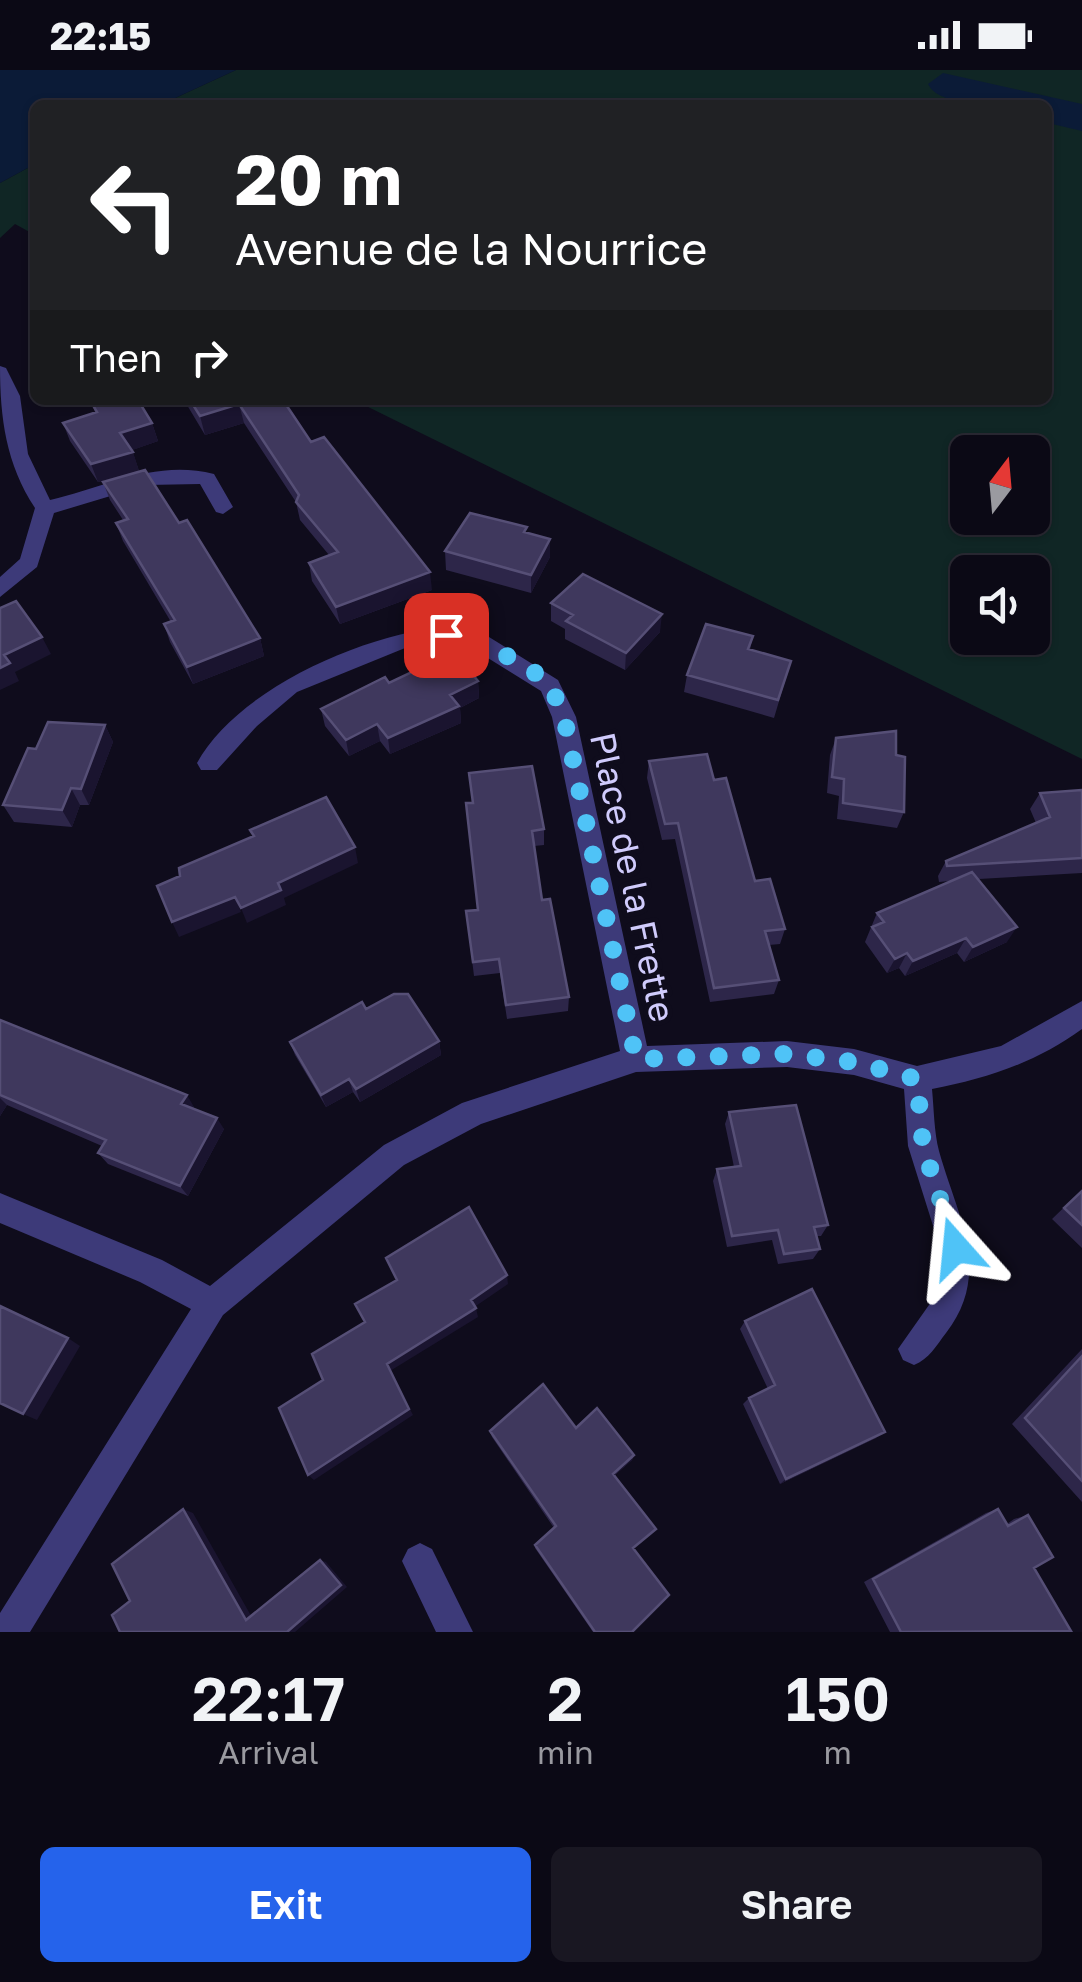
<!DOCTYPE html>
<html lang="en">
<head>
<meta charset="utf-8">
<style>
  :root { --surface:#0b0915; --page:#191722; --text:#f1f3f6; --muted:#9a9aa0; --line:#2b2a34; --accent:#2563eb }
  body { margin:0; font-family:"Golos Text",sans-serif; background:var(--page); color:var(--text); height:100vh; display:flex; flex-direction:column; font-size:38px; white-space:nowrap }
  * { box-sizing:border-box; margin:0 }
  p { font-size:32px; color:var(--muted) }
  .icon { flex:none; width:55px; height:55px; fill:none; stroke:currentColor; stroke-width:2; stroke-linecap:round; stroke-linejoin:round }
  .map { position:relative; height:1562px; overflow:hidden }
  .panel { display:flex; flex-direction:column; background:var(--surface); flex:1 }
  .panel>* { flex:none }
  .guide { position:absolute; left:30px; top:30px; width:1022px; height:305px; border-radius:15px; box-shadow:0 2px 8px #0004,0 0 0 2px var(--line); background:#202124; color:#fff; overflow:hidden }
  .needle { width:65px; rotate:16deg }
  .fabs { position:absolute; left:950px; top:365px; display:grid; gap:20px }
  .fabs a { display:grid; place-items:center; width:100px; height:100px; border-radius:15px; background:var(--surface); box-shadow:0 2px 8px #0004,0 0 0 2px var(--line); font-size:50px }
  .pin { position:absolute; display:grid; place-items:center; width:85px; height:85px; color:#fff; margin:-42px; border-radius:20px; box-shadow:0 5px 15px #0006 }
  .me { position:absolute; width:110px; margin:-55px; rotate:342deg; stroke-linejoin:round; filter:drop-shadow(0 0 8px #0008) }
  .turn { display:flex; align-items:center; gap:35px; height:210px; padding:0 40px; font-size:45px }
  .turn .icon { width:130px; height:130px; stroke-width:2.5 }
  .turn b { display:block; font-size:70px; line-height:85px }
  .then { display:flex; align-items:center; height:95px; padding:0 40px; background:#0003; gap:20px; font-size:38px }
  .eta { display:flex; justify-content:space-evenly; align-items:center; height:170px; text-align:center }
  .eta b { font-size:60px; font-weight:600; line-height:70px }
  .button { display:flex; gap:20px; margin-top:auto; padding:20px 40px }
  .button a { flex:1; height:115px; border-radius:15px; background:var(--accent); color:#fff; font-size:40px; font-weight:600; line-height:115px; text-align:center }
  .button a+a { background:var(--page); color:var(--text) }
  .status { display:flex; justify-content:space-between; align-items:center; height:70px; padding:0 50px; background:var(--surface); direction:ltr }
  .status svg { height:28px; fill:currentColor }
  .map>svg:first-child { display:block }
</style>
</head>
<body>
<div class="status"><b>22:15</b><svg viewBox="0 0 49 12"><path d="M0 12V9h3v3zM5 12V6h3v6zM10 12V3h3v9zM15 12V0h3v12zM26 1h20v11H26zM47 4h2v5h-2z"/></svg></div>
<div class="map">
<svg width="1082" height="1562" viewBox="0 0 1082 1562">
  <rect width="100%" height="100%" fill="#0f0c1c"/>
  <path fill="#102625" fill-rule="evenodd" d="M236,0H1082V689L354,330H1048V35H160ZM968,382H1032V448H968ZM968,502H1032V568H968Z
    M35,94V165L15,154L0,168V113Z"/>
  <path fill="#0b1b37" d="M0,0H236L160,35H35V94L0,113Z
    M943,3L1082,34V61L1048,53V35C1021,35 940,41 928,14Z"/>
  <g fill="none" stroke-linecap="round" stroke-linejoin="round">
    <path fill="#3d3a79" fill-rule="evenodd" d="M0,296L6,298L20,326L28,384L50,430C105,417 156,389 214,404L233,437L223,444L216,442L200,414L147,415L54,443L37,497L0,527V507L20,489L35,438C6,394 0,348 0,296Z
      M446,557L489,567L558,610L576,647L647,976L787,971L854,979L917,996L1001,976L1082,931V959C1037,992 986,1009 932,1019C934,1039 934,1062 939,1081C957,1146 993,1202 946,1263C936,1276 929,1289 914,1295L903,1290L898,1279L936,1225L940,1178L908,1076L904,1019L854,1005L787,997L636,1002L481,1054L404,1095L223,1245L30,1562H0V1543L191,1239L140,1212L0,1153V1123L162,1190L210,1216L384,1075L462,1033L620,981L552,647L541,621L475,580L446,573L410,576L297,622L257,656L217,700H201L197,693C237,619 366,563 446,557Z
      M420,1473L432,1479L473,1562H436L402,1491L408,1479Z"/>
  </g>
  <path fill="#2d2649" d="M184,330H283L311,372L432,520L340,554L312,511L309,493L329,485L300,450L296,432L244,353L205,365Z
    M91,332L152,353L158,371L132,380L139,401L98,412L70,371L63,353L95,342Z
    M103,412L179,453L260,568L264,586L193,614L170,572L164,554L171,552L123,471L116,453L123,450L110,430Z
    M527,463L550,469V487L531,523L446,500L445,481Z
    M551,533L660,562L625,600L565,569V559L551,551Z
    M753,566L750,580L791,591L774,648L684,622L687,605Z
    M478,611L479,628L460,638L461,653L390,684L380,671L349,686L325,656L321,639L389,613Z
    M105,655L113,672L89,735H80L72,757L14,752L3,735L36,679Z
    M836,668L896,685L904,742L897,758L837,749L839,726L827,723L830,685Z
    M649,691L714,710L755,811L785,859L780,874L769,875L779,910L774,924L710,932L675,769L662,770L647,708Z
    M1082,720V803L979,809L1007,872L964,892L957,883L905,906L899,898L887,903L865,872L877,843L950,811L939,812L938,806L946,791L1036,753L1030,739L1040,723Z
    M466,733L544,759V775L534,776L542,830L569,927L568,941L507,949L500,903L474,906L466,841L478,840Z
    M366,939L439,971L441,985L360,1032L353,1022L326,1037L295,985L290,972Z
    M0,950L194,1037L193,1039L224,1059L188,1126L108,1094L98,1083L102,1076L7,1035L0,1046Z
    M729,1042L828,1155L821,1166H816L820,1179L813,1189L778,1194L772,1170L727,1177L713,1111L717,1099L734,1097L725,1054Z
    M1082,1120V1178L1052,1149Z
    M745,1251L876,1368L780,1414L743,1334L749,1328L768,1319L740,1259Z
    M1082,1279V1432L1012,1354Z
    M576,1358L634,1385L632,1390L615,1405L634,1479L632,1562H593L535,1478V1475L554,1458L492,1367L490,1361Z
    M998,1439L1007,1454L1014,1449L1028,1445L1034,1498L1070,1562H890L864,1512L986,1443Z"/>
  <path fill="#1a142f" d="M239,334L244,353L205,365L200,346Z
    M152,353L158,371L127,382L120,363Z
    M133,382L139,401L98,412L91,394Z
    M550,469V487L531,523V505Z
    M430,502L432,520L340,554L336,537Z
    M662,544L660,562L625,600L626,583Z
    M42,567L51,584L15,602L19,611L0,620V598L4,585Z
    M260,568L264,586L193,614L187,597Z
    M478,611L479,628L460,638L461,653L390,684L388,668L450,625Z
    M377,654L380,671L349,686L346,670Z
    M105,655L113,672L89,735L81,719Z
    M71,718L80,735L72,757L62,740Z
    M355,777L358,793L284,828L286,835L247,853L241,838L278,813Z
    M235,827L241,842L179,867L172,852Z
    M1017,857L1007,872L964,892L973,877Z
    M966,868L957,883L905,906L913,891Z
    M907,883L899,898L887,903L895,889Z
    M439,971L441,985L360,1032L356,1019Z
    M349,1009L353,1022L326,1037L321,1025Z
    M187,1025L194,1037L189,1046L181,1034Z
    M0,1028L7,1035L0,1046Z
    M217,1048L224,1059L188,1126L180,1116Z
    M507,1205L508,1214L473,1238L471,1230Z
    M476,1238L478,1247L390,1301L413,1345L314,1410L308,1405L387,1294Z
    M68,1268L80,1276L37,1350L23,1344Z
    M885,1362L876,1368L780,1414L786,1409Z
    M634,1385L632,1390L611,1408L613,1404Z
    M183,1439L193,1443L254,1551L246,1550Z
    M320,1490L326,1492L347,1517L295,1562H287Z"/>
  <path fill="#3f385d" stroke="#564f76" stroke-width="2.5" d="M97,330H138L152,353L120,363L133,382L91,394L63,353L97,342L91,332Z
    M190,330H283L311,372L324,367L430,502L336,537L309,493L338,482L296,432L299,425L239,334L200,346Z
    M145,400L179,453L187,450L260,568L187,597L164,554L175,550L116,453L128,449L103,412Z
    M470,443L527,457L524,462L550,469L531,505L445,481Z
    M583,504L662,544L626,583L566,551L573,545L551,533Z
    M16,531L42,567L4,585L10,593L0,598V538Z
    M706,554L753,566L748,579L791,591L778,630L687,605Z
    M454,582L478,611L450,625L459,636L388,668L377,654L346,670L321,639L385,607L389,613Z
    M48,652L105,655L81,719L71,718L62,740L3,735L28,678L36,679Z
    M896,661V685L905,687L904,742L843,733L844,709L832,707L836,668Z
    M707,684L714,710L726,708L755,811L770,809L785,859L765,861L779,910L714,918L678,753L665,754L649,691Z
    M532,696L544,759L532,761L542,830L550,829L569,927L506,935L499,889L473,892L466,841L478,840L466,733H473L469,703Z
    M1082,720V788L947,796L946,791L1050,747L1040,723Z
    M326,727L355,777L278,813L281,820L241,838L235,827L172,852L157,816L180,806L179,798L254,766L250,760Z
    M972,802L1017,857L973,877L966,868L913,891L907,883L895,889L872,857L884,852L877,843Z
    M394,924H408L439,971L356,1019L349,1009L321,1025L290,972L362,932L366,939Z
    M0,950L187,1025L181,1034L217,1048L180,1116L98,1083L106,1070L0,1025Z
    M796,1035L828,1155L814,1157L820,1179L784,1184L778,1160L732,1166L717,1099L741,1096L729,1042Z
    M1082,1121V1155L1064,1138Z
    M469,1137L507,1205L471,1230L476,1238L387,1294L409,1339L308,1405L279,1338L323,1310L312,1284L365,1252L355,1234L397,1210L386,1188Z
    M812,1219L885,1362L786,1409L749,1328L775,1315L745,1251Z
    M0,1236L68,1268L23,1344L0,1333Z
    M1082,1286V1411L1025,1348Z
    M543,1314L576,1358L597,1338L634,1385L613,1404L656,1459L633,1478L669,1525L632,1562H595L535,1475L556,1456L490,1361Z
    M183,1439L246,1550L320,1490L341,1515L287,1562H120L112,1545L130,1531L112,1494Z
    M998,1439L1008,1456L1028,1445L1053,1487L1034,1498L1071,1561L901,1562L873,1509Z"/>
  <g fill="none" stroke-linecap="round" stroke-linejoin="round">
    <path stroke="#4fc3f7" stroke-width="18" stroke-dasharray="0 32.4" d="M446,565C478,573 530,590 550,618C556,626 560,638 564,647L636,989L787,984L854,992L917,1009L923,1076L956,1178"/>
  </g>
  <g text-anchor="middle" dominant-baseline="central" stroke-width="10" stroke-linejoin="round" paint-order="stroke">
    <g font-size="35" fill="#d0cbfc" stroke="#0f0c1c">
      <text transform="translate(633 807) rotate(78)">Place de la Frette</text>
    </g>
  </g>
</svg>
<div class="fabs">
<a><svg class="needle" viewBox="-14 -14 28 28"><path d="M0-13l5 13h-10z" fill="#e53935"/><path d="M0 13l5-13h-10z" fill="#9a9aa0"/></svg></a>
<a><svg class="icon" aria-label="sound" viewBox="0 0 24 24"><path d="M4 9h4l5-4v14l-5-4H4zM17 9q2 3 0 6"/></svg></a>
</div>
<div class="pin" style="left:446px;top:565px;background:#d93025"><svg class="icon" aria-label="arrive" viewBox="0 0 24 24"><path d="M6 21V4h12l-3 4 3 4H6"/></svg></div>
<svg class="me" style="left:956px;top:1178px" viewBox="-20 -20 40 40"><path d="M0-17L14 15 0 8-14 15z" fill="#4fc3f7" stroke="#fff" stroke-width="4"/></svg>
<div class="guide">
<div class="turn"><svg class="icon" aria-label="left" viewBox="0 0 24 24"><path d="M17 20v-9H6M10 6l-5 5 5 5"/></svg><div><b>20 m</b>Avenue de la Nourrice</div></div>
<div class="then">Then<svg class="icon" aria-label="right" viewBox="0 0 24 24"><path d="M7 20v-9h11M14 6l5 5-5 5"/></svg></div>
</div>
</div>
<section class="panel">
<div class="eta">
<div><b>22:17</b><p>Arrival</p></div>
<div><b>2</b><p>min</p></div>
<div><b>150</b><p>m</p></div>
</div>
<div class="button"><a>Exit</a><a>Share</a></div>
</section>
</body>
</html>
